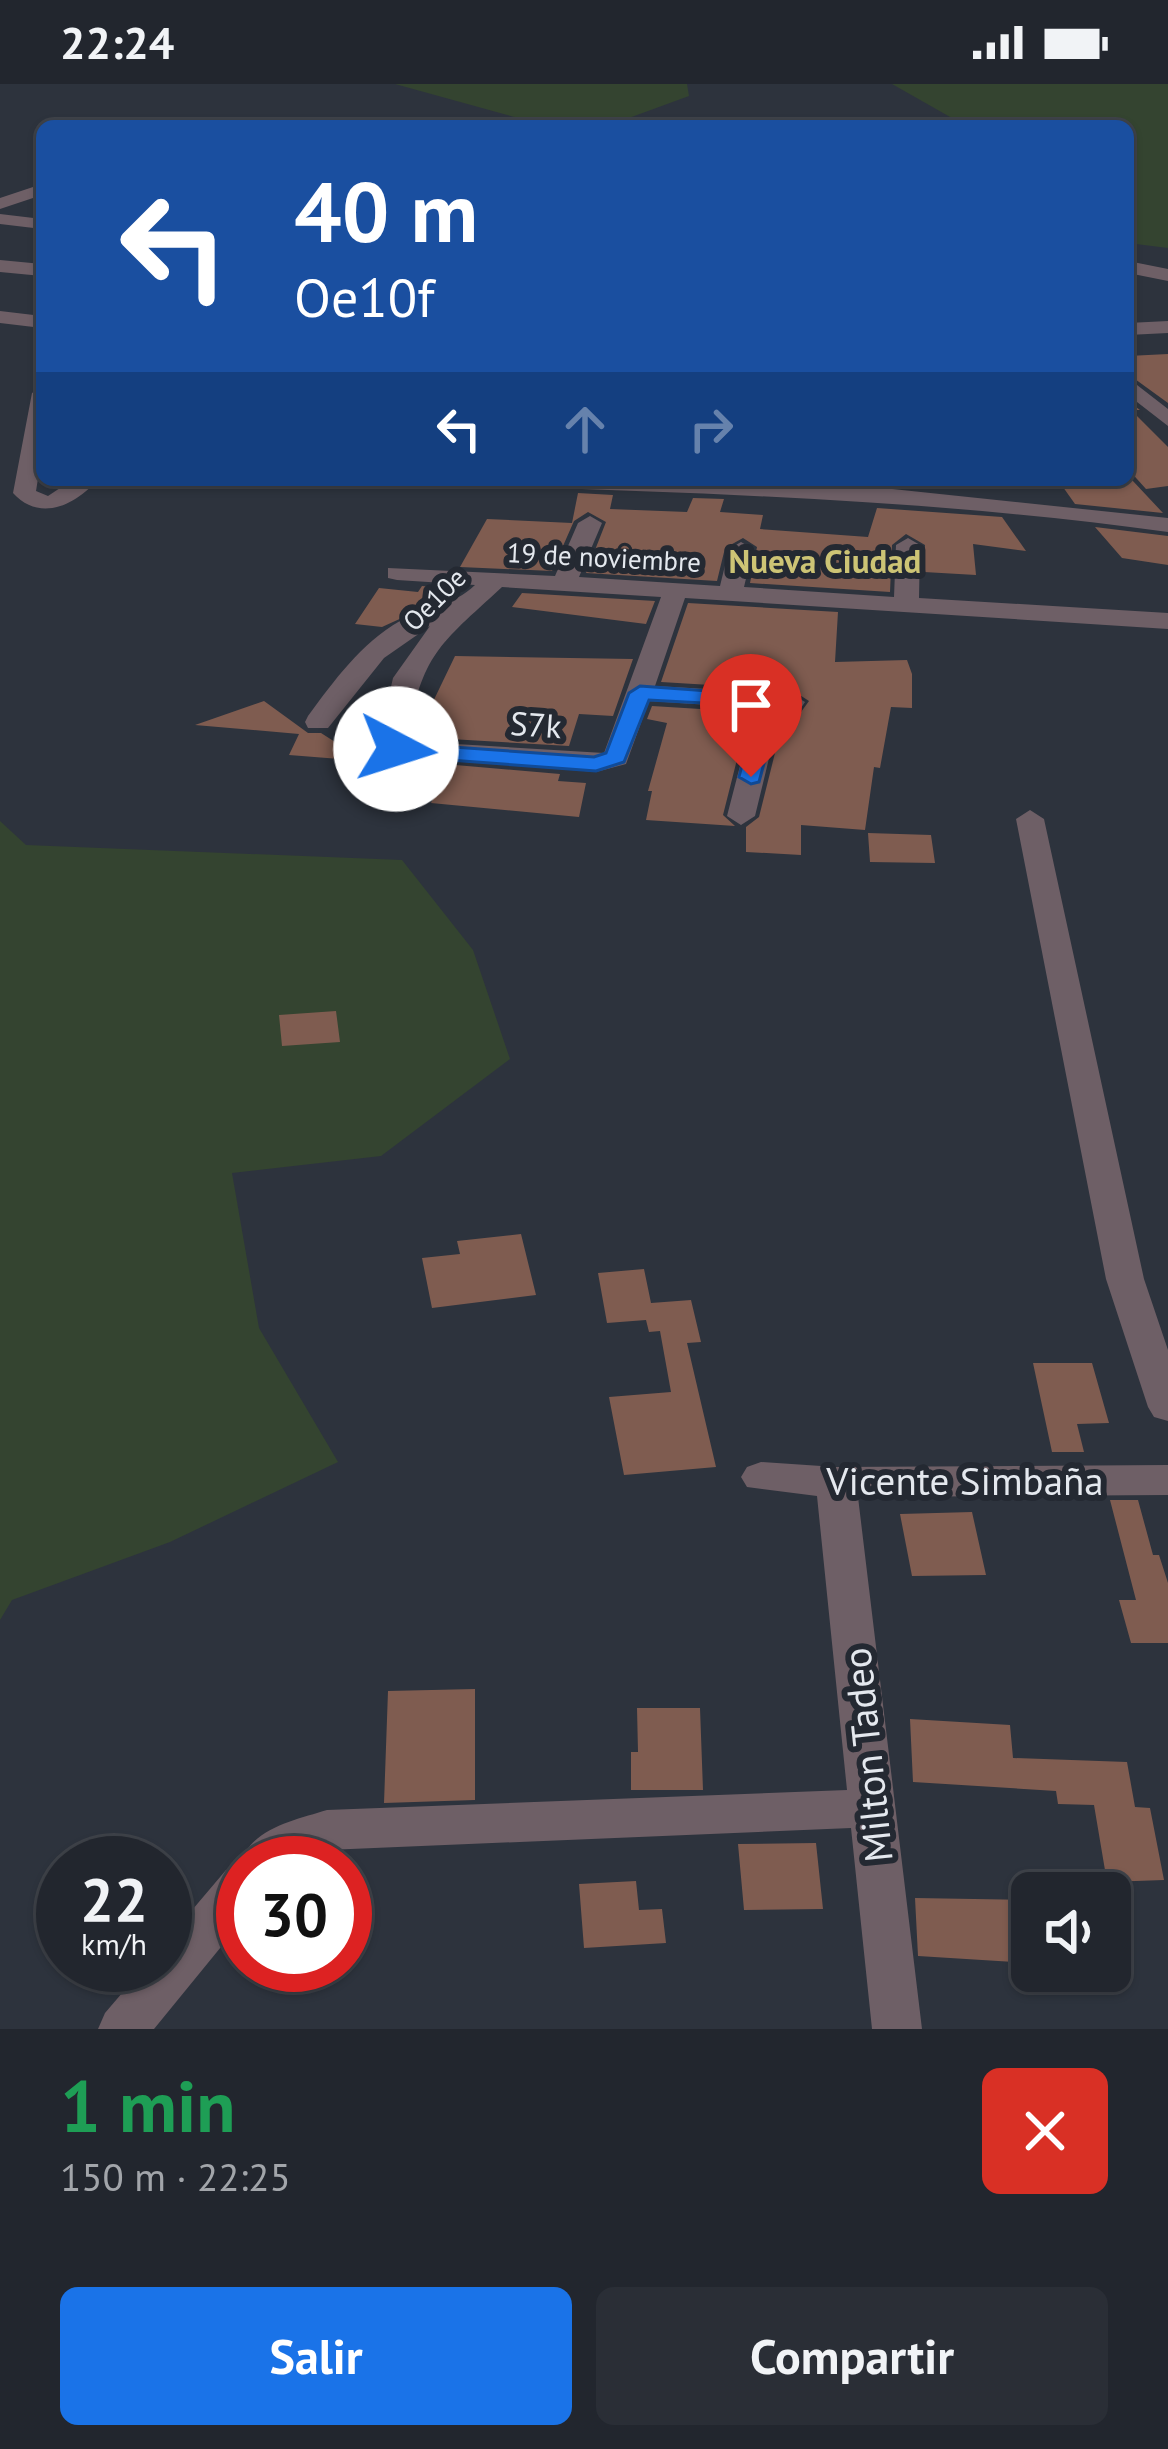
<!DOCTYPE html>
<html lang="es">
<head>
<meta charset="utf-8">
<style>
  :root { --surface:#22262e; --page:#2a2e36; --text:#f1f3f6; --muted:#a2a5aa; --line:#3f434a; --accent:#1a73e8 }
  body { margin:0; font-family:"PT Sans",sans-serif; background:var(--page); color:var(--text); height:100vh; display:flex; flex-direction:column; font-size:45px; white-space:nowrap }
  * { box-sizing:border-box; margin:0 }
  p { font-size:39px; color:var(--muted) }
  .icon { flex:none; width:66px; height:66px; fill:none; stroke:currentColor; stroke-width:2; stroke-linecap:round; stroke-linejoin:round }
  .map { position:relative; height:1945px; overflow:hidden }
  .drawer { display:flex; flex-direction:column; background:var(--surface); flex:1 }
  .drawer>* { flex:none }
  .guide { position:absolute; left:36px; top:36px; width:1098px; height:366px; border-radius:18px; box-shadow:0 3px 9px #0004,0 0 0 3px var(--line); background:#1a4fa0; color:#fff; overflow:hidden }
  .fabs { position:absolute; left:1011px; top:1788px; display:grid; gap:24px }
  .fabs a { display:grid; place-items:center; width:120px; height:120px; border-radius:18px; background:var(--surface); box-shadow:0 3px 9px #0004,0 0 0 3px var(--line); font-size:60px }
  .speed { position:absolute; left:36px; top:1752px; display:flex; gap:24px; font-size:60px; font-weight:700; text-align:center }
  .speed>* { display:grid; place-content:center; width:156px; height:156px; border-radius:50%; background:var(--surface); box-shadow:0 3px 9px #0004,0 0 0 3px var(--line); line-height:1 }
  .speed small { font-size:30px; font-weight:400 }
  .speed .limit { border:18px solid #d22; background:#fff; color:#111 }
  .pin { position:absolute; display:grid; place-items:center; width:102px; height:102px; color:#fff; margin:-123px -51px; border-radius:50% 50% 50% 0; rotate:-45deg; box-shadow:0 0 12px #0007 }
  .pin .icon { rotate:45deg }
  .me { position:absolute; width:132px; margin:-66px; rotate:95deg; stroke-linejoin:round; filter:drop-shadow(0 0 9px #0008) }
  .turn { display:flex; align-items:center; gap:42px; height:252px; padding:0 60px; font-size:54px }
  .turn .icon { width:156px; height:156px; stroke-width:2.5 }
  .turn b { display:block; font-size:84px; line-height:102px }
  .lanes { display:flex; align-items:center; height:114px; padding:0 60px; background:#0003; justify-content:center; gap:60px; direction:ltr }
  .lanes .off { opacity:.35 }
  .round { display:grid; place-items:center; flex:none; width:126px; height:126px; border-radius:18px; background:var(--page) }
  .summary { display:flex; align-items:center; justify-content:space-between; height:204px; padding:0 60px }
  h1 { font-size:72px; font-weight:700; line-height:90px; color:#1e9e55 }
  .button { display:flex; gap:24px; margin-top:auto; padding:24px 60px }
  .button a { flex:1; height:138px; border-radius:18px; background:var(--accent); color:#fff; font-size:48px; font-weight:700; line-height:138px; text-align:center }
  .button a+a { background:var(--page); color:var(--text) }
  .status { display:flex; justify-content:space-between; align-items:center; height:84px; padding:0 60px; background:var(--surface); direction:ltr }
  .status svg { height:33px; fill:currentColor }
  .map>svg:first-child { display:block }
</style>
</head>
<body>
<div class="status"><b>22:24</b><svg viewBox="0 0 49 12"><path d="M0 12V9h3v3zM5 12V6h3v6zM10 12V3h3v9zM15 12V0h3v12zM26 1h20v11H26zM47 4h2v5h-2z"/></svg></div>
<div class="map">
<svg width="1168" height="1945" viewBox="0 0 1168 1945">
  <rect width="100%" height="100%" fill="#2d333d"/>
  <path fill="#344430" d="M395,0H687L689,12L607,42H547Z
    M892,0H1168V164L1128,159V42H966Z
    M0,737L26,761L402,776L473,866L510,975L381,1072L232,1089L259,1244L338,1378L170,1458L12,1516L0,1536Z"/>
  <path fill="#7f5c50" d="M1168,270V319L1128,290V272Z
    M1128,317L1140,326H1131L1168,363V402L1146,405L1128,385Z
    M1058,396H1132L1163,429L1075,420Z
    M578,409L613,411L610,425L687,428L693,414L724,415L720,428L763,431L760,445L868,453L877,424L1002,433L1026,467L973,460L976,491L924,488L925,461L906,450L892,461L890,508L750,499L757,463L743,454L725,464L717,497L586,489L606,438L588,428L574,437L552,487L460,483L487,435L572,439Z
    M1095,443L1168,452V481L1122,474Z
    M422,502L455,505L450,512L382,543L355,540L379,504L418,508Z
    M522,509L655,517L646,540L512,523Z
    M688,519L838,528L835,578L907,576L912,590V624L891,623L880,684L874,683L865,746L801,741V771L746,768V743L759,733L785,629L801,628L809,617L792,606L661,598Z
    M455,572L633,575L613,632L579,630L569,662L416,653Z
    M264,617L308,649H321L365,677L289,671L299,650L195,641Z
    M652,622L749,628L723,731L735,742L646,736L652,707H648L667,639L647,635Z
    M421,678L560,690L558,697L586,699L579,733L431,719L439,703L410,701Z
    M868,749L931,751L935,779L870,778Z
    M336,927L340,958L282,962L279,931Z
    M521,1150L536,1211L432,1224L422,1174L460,1170L457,1157Z
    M644,1185L651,1219L691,1216L701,1258L687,1259L716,1383L624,1391L609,1313L671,1308L660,1247L649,1248L646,1236L607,1239L598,1189Z
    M1033,1279H1092L1109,1339L1077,1340L1084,1368H1052Z
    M1110,1416H1138L1153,1471H1159L1168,1499V1559H1131L1119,1516H1136Z
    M972,1428L986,1491L912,1492L900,1430Z
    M475,1605V1716L384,1719L388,1607Z
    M637,1624H700L703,1706H631V1668H638Z
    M910,1635L1010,1641L1013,1674L1127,1678L1135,1723L1150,1724L1164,1796L1107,1798L1094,1721L1058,1720L1056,1707L913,1698Z
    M816,1759L823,1825L744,1826L738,1760Z
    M636,1797L639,1826L662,1825L666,1859L584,1864L579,1800Z
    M915,1814L1032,1816V1879L918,1872Z"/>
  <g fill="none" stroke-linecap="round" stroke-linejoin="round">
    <path fill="#6e5f66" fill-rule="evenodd" d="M42,100V111L0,125V114Z
      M0,130L42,135V145L0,140Z
      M0,176L42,180V192L0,188Z
      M1128,177L1168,185V197L1128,189Z
      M0,227L42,232V244L0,239Z
      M1168,237V249L1128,251V239Z
      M1128,294L1168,325V342L1128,311Z
      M42,303V370L36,407L48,412L72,396H97C75,422 39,438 13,409L32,309Z
      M510,396L845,400L1168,434V448C953,418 738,410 521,403Z
      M590,432L602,439L579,493L720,502L729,465L741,458L753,465L744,503L894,513L896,461L908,454L920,461L919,514L1168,529V545L685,514L655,602L792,610L805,618L801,624L781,625L755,732L741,741L727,732L755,624L649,617L626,680L596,688L381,670L377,664L393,594L430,542L384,574L328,644H308L305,638L308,632C334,597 361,559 400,537C427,523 453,522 475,501L397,496L388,494V484L555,492L578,439ZM502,503L661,513L604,669L406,657C424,568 437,563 502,503Z
      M1030,726L1044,735L1144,1195L1168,1266V1337L1154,1333L1148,1323L1106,1195L1016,735Z
      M761,1378L836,1383L1168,1381V1411L858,1413L922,1945H872L851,1744L327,1766L297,1779H243V1836L154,1945H98L105,1929L146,1881H165V1858L226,1786L240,1781C249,1745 295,1736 327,1726L847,1706L817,1412L747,1403L741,1393L747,1383Z"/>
  </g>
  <path fill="#1a73e8" stroke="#114b97" stroke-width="3" d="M640,602L778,612L781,616L759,698L751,700L739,693L757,622L649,616L624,678L596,687L396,672L385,665L396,659L594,673L606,669L629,609Z"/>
  <g text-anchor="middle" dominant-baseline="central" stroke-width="12" stroke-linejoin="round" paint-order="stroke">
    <g font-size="27" fill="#e4e8ee" stroke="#242932">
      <text transform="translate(604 473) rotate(3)">19 de noviembre</text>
      <text transform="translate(434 515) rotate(-45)">Oe10e</text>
    </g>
    <g font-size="33" font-weight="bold" fill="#cdc475" stroke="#242932">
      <text x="825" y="476">Nueva Ciudad</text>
    </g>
    <g font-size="33" fill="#e4e8ee" stroke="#242932">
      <text transform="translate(536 640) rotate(4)">S7k</text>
    </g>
    <g font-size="39" fill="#e4e8ee" stroke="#242932">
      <text x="965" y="1396">Vicente Simbaña</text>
      <text transform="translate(867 1671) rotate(-96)">Milton Tadeo</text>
    </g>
  </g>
</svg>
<div class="fabs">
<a><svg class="icon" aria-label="sound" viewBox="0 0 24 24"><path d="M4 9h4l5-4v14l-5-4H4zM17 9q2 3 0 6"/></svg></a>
</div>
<div class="speed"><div>22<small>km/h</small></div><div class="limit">30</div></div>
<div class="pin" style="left:751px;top:693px;background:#d93025"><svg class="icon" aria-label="arrive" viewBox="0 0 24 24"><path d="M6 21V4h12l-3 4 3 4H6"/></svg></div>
<svg class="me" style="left:396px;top:665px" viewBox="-20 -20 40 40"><circle r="19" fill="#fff"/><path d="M0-13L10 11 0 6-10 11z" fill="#1a73e8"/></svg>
<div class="guide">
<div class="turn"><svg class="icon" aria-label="left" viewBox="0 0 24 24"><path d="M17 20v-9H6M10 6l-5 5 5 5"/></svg><div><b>40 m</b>Oe10f</div></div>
<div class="lanes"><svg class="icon" aria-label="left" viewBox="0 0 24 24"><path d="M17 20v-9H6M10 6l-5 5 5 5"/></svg><svg class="icon off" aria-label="ahead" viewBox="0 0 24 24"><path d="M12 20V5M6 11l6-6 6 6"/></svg><svg class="icon off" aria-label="right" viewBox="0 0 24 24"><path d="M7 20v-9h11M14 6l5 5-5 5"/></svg></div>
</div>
</div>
<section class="drawer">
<div class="summary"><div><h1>1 min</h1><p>150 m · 22:25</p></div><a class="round" style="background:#d93025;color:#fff"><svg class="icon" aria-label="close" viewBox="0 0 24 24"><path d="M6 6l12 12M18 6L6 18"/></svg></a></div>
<div class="button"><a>Salir</a><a>Compartir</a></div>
</section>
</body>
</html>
